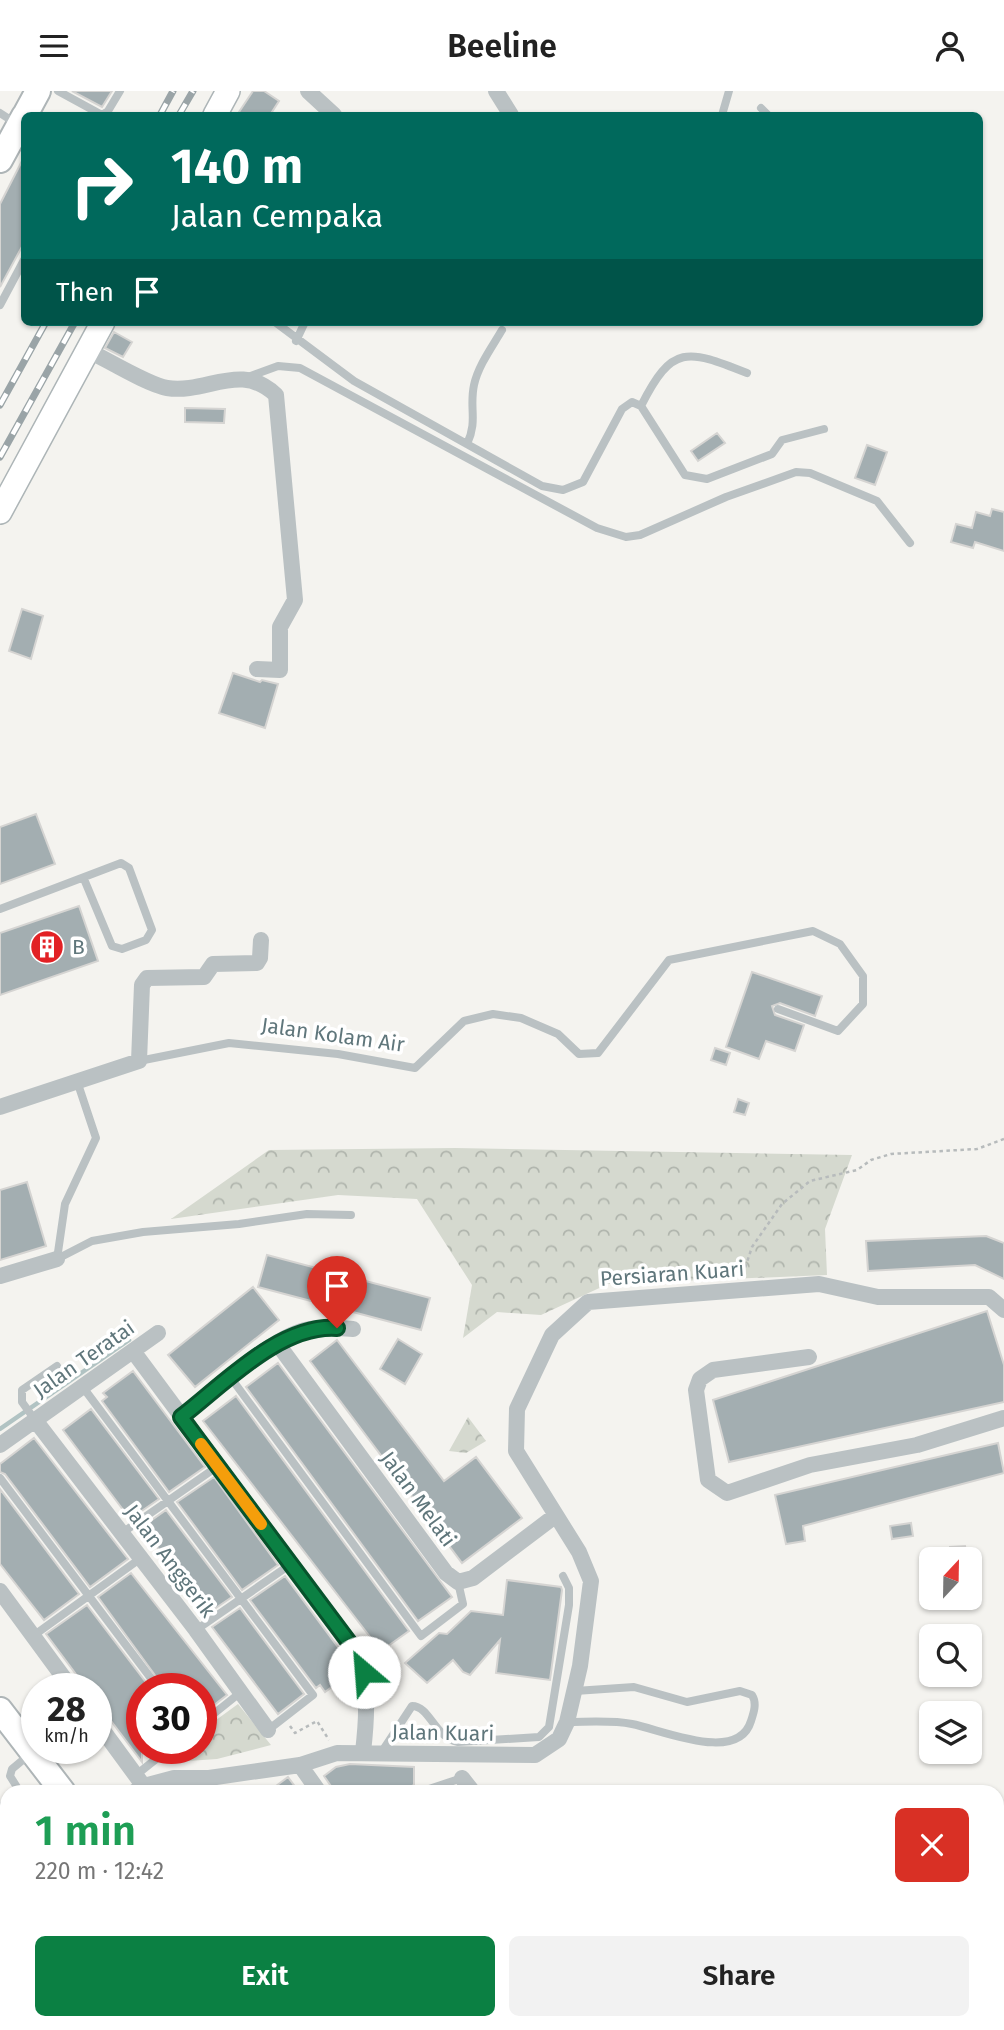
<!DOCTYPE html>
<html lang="en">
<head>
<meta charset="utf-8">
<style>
  :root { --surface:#fff; --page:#f2f2f2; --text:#222; --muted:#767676; --accent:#0b8043 }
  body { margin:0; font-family:"Fira Sans",sans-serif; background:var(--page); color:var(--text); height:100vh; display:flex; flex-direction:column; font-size:26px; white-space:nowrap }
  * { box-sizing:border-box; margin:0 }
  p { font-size:23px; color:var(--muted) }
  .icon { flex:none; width:38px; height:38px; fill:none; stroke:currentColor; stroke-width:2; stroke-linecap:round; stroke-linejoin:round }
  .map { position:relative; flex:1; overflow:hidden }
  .panel { position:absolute; left:0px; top:1694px; width:1004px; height:245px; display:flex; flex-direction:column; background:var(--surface); border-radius:21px 21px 0 0; box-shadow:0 2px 5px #0004 }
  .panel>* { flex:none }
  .banner { position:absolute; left:21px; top:21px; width:962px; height:214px; border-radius:10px; box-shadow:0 2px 5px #0004; background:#00695c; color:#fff; overflow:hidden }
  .needle { width:46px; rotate:22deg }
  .tools { position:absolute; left:919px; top:1456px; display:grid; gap:14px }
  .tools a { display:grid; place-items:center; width:63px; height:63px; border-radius:10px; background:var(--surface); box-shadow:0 2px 5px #0004; font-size:35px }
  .speed { position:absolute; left:21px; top:1582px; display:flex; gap:14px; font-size:35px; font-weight:700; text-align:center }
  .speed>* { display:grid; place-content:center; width:91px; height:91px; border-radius:50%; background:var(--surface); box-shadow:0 2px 5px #0004; line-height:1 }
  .speed small { font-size:18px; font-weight:400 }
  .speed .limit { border:10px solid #d22; background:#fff; color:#111 }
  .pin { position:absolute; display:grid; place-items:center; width:60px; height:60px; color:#fff; margin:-72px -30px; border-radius:50% 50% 50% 0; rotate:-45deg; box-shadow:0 0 7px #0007 }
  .pin .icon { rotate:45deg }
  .me { position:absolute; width:77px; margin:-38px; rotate:333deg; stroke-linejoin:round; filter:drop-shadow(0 0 5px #0008) }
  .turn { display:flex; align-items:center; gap:24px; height:147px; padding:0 35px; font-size:32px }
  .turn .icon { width:91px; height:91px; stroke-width:2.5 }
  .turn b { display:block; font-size:49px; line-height:60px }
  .then { display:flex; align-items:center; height:66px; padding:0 35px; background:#0003; gap:14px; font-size:26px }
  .round { display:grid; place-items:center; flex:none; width:74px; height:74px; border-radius:10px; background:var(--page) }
  .overview { display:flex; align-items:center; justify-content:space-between; height:119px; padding:0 35px }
  h1 { font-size:42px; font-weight:600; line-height:52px; color:#1e9e55 }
  .action { display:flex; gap:14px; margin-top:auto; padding:14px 35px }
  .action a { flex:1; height:80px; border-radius:10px; background:var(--accent); color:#fff; font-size:28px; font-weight:600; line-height:80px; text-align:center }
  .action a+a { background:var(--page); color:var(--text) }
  header { display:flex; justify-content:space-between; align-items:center; height:91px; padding:0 35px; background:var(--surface); font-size:32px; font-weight:600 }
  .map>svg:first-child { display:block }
</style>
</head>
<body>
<header><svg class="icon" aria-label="menu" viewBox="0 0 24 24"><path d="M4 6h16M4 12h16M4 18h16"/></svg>Beeline<svg class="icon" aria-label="person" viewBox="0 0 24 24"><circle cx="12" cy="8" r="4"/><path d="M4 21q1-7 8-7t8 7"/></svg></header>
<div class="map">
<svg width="1004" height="1939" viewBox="0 0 1004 1939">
  <defs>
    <pattern id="forest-crowns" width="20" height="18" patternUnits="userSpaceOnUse" patternTransform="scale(1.75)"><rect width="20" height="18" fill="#d5d9cf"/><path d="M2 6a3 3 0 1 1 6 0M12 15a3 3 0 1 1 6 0" fill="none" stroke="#b0b5ad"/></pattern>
  </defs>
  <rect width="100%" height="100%" fill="#f4f3ef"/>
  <path fill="url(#forest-crowns)" d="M455,1057L852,1064L825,1138L827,1184L608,1193L541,1224L497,1221L463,1247L472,1194L417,1108L338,1104L171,1128L269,1059Z
    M468,1326L486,1350L466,1362L449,1360Z
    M238,1613L271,1654L217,1668L159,1672L179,1657H201V1640Z"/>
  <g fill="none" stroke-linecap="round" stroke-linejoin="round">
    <path stroke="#b1c3c3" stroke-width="4.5" d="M0,1338L129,1249"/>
  </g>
  <path fill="#a3aeb1" stroke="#d5d4d2" stroke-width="2" d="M72,0H112L102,16Z
    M253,0H264L279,10L270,24H237Z
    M24,66V152L0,196V113Z
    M114,241L132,251L123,266L105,257Z
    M185,317L225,318L224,332L185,331Z
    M717,342L725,352L698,370L691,360Z
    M867,354L887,361L875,394L855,387Z
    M992,418L1004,421V460L975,451L973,457L951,451L956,433L972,437L976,421L990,425Z
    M22,518L43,525L31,568L9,560Z
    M233,582L260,591L262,589L278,593L265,637L219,622Z
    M36,723L55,773L0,793V736Z
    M79,815L98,870L0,904V842Z
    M752,881L822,905L815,925L780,912L772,915L775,924L804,934L795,960L766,950L759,968L726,956Z
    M715,957L730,962L726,974L711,969Z
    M738,1008L749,1012L745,1024L734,1021Z
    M27,1091L46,1155L0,1169V1099Z
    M986,1145L1004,1152V1188L975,1174L868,1180L866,1150Z
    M267,1164L430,1207L421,1239L258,1196Z
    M253,1196L279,1229L195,1296L168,1264Z
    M987,1220L1004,1274V1311L729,1371L713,1309Z
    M398,1248L422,1263L405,1293L380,1278Z
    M337,1249L444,1390L476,1366L522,1427L462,1472L310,1270Z
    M278,1272L452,1506L418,1530L246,1296Z
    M133,1280L205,1376L169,1401L102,1310L107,1306L103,1302Z
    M236,1305L409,1540L381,1560L203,1330Z
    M91,1318L159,1408L130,1428L63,1339Z
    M34,1347L128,1468L90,1496L5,1383L0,1381V1373Z
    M998,1352L1004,1382L803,1435L805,1450L786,1453L775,1404Z
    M214,1386L278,1474L242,1499L177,1411Z
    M0,1398L79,1503L44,1529L0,1473Z
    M166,1419L232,1506L207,1523L142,1436Z
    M911,1432L913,1445L892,1448L890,1435Z
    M965,1455L967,1468H950V1456Z
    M131,1482L227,1604L201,1624V1598H165L98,1506Z
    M285,1485L349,1571L352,1581L325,1601L320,1594L316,1597L250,1509Z
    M507,1489L561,1496L562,1499L550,1589L496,1582L500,1549L470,1584L463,1581L453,1569L427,1592L405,1572L439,1542L447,1543L471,1520L503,1524Z
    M87,1514L151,1598H142V1671L96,1610V1598H87L46,1543Z
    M240,1517L304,1603L278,1623L212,1536Z
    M350,1673L414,1676V1694L400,1701H335L324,1685L336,1676Z
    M288,1686L299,1701H268Z"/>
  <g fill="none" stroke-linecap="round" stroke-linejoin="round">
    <g stroke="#adb5b7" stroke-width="26">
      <path id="secondary" d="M215,24L228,0
        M0,421L103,231"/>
    </g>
    <g stroke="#aeb5b7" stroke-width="28">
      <path id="primary" d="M25,24L38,0
        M0,69L24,25
        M0,1619L63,1701
        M243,1932L248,1939"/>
    </g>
    <path stroke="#b7bbbc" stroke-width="2.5" stroke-dasharray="3.5 3.5" stroke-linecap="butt" d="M743,1183L752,1156L782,1113L810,1090L857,1079L871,1069L891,1063L977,1058L1004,1048
      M290,1635L295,1642L317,1630L329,1649"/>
    <path stroke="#bac1c3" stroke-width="8" d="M58,0L102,24L108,20L120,0
      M761,17L768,24
      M0,22L17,33
      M722,24L729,0
      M0,214L24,169
      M275,231L354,290L542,395L563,399L583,391L622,318L632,311L641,315L685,384L707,388L772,363L782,349L824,338
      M296,250L305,231
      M248,286L278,275L300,277L597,437L626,446L640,444L726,406L796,381L810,382L877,410L910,452
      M641,315C672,253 687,258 747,282
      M467,353C478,330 469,317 474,294C478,275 492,256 502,239
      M0,818L121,772L129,777L152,839L146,849L122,858L112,855L84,788
      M139,970L229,952L338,963L415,977L464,930L493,923L521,927L558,943L579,963L598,962L669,869L813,840L840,853L863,885V913L838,940L778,918
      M57,1168L92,1150L143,1141L239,1133L307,1123L351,1124
      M57,1168L65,1113L96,1047L77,990
      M231,1287L421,1545L463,1513L458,1491
      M82,1295L313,1604L268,1639
      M35,1329L22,1311V1299L57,1275
      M0,1387L159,1598
      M122,1442L218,1375
      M196,1539L291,1473
      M33,1545L141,1467
      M567,1631C588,1631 612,1629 632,1633C663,1639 738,1673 751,1630C754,1621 757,1612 752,1604L740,1600L687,1611L634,1596L575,1600
      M201,1633L241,1601
      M381,1662L412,1615C430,1615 434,1646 458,1651L539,1646L549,1636L569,1514V1497L563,1485
      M136,1684L170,1657
      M20,1701L10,1685L12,1678L30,1663
      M420,1701L462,1687
      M0,1716L7,1711
      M0,1780L7,1789
      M396,1932L402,1939
      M569,1932L575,1939
      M954,1932L957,1939
      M335,1939L344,1932"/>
    <path stroke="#bac1c3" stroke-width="16" d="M308,0L334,24
      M496,0L511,24
      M87,259C106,268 148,294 167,297C208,303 240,270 276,304L295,509L280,536V579L257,578
      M0,1016L139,970L142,894L147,887L204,886L213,873L257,872L260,867L261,849
      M0,1185L57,1168
      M277,1252L446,1482L458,1491L473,1487L555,1425
      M133,1260L357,1562C369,1595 367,1627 363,1661
      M809,1266L713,1279L700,1288L696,1299L708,1389L727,1402L810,1374L917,1354L1004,1327
      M181,1326C212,1302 269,1248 305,1239C321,1235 337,1237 353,1238
      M35,1329L196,1539L268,1639
      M0,1354L158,1242
      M0,1500L72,1598
      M96,1630L148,1701
      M300,1674L319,1701
      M462,1687L473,1701
      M134,1701L144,1695L174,1687H209L300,1674L337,1662L535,1664L559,1648L567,1631L580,1575L591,1490L579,1461L516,1360L517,1318L552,1244L588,1211L819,1193L878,1206H989L1004,1219
      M0,1800L7,1795
      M306,1932L311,1939
      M485,1932L491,1939
      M650,1932L656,1939"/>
    <use href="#secondary" stroke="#fff" stroke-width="23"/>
    <use href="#primary" stroke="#fff" stroke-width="24"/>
    <g stroke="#9aa4a7" stroke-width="7">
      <path id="rail" d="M160,24L173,0
        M179,24L193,0
        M0,314L46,231
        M0,366L75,231"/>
    </g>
    <use href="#rail" stroke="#fff" stroke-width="4.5" stroke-dasharray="13" stroke-linecap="butt"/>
  </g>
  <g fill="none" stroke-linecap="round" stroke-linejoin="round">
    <g stroke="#07532c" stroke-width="18">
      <path id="route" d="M337,1237C280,1233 224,1293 181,1326L357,1562L364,1581"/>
    </g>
    <use href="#route" stroke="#0b8043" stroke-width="12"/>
    <path stroke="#f59e0b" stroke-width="12" d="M201,1353L261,1433"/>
  </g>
  <defs>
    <g id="building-disc" transform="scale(1.75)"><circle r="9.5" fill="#e22125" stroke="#fff"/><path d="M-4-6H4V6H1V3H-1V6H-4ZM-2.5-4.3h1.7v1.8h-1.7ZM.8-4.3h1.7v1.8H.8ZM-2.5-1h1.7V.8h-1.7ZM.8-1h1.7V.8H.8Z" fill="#fff"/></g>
  </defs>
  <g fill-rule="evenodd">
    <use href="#building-disc" x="47" y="856"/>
  </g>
  <g text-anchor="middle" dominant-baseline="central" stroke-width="7" stroke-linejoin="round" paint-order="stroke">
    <g font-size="21" fill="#5f767b" stroke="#fff" text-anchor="start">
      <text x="72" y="856">B</text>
    </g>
    <g font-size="21" fill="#5f767b" stroke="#fff">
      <text transform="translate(333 944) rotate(8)">Jalan Kolam Air</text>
      <text transform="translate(672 1183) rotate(-4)">Persiaran Kuari</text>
      <text transform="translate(84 1268) rotate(-35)">Jalan Teratai</text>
      <text transform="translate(418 1408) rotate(54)">Jalan Melati</text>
      <text transform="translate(170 1470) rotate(53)">Jalan Anggerik</text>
      <text transform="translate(443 1642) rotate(1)">Jalan Kuari</text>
    </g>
  </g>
</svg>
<div class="tools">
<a><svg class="needle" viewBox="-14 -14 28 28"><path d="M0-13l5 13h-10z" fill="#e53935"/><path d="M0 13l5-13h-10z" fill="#767676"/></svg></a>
<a><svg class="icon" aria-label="search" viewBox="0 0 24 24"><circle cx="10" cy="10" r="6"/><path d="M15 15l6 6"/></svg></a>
<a><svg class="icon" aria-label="layers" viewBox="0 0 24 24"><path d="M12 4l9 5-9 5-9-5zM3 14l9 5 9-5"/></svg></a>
</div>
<div class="speed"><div>28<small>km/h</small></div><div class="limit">30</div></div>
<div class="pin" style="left:337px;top:1237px;background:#d93025"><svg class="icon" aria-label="arrive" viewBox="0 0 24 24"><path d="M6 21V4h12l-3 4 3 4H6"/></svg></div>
<svg class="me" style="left:364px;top:1581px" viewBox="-20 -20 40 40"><circle r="19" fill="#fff"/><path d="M0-13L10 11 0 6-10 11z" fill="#0b8043"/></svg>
<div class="banner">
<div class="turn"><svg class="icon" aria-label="right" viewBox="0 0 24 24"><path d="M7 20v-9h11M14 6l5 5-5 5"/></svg><div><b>140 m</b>Jalan Cempaka</div></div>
<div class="then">Then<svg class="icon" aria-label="arrive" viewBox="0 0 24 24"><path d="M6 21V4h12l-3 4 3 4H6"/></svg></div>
</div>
<section class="panel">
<div class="overview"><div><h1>1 min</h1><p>220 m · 12:42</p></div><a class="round" style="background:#d93025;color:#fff"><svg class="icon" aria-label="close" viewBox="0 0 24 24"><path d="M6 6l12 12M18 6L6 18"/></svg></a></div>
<div class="action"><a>Exit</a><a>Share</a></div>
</section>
</div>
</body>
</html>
